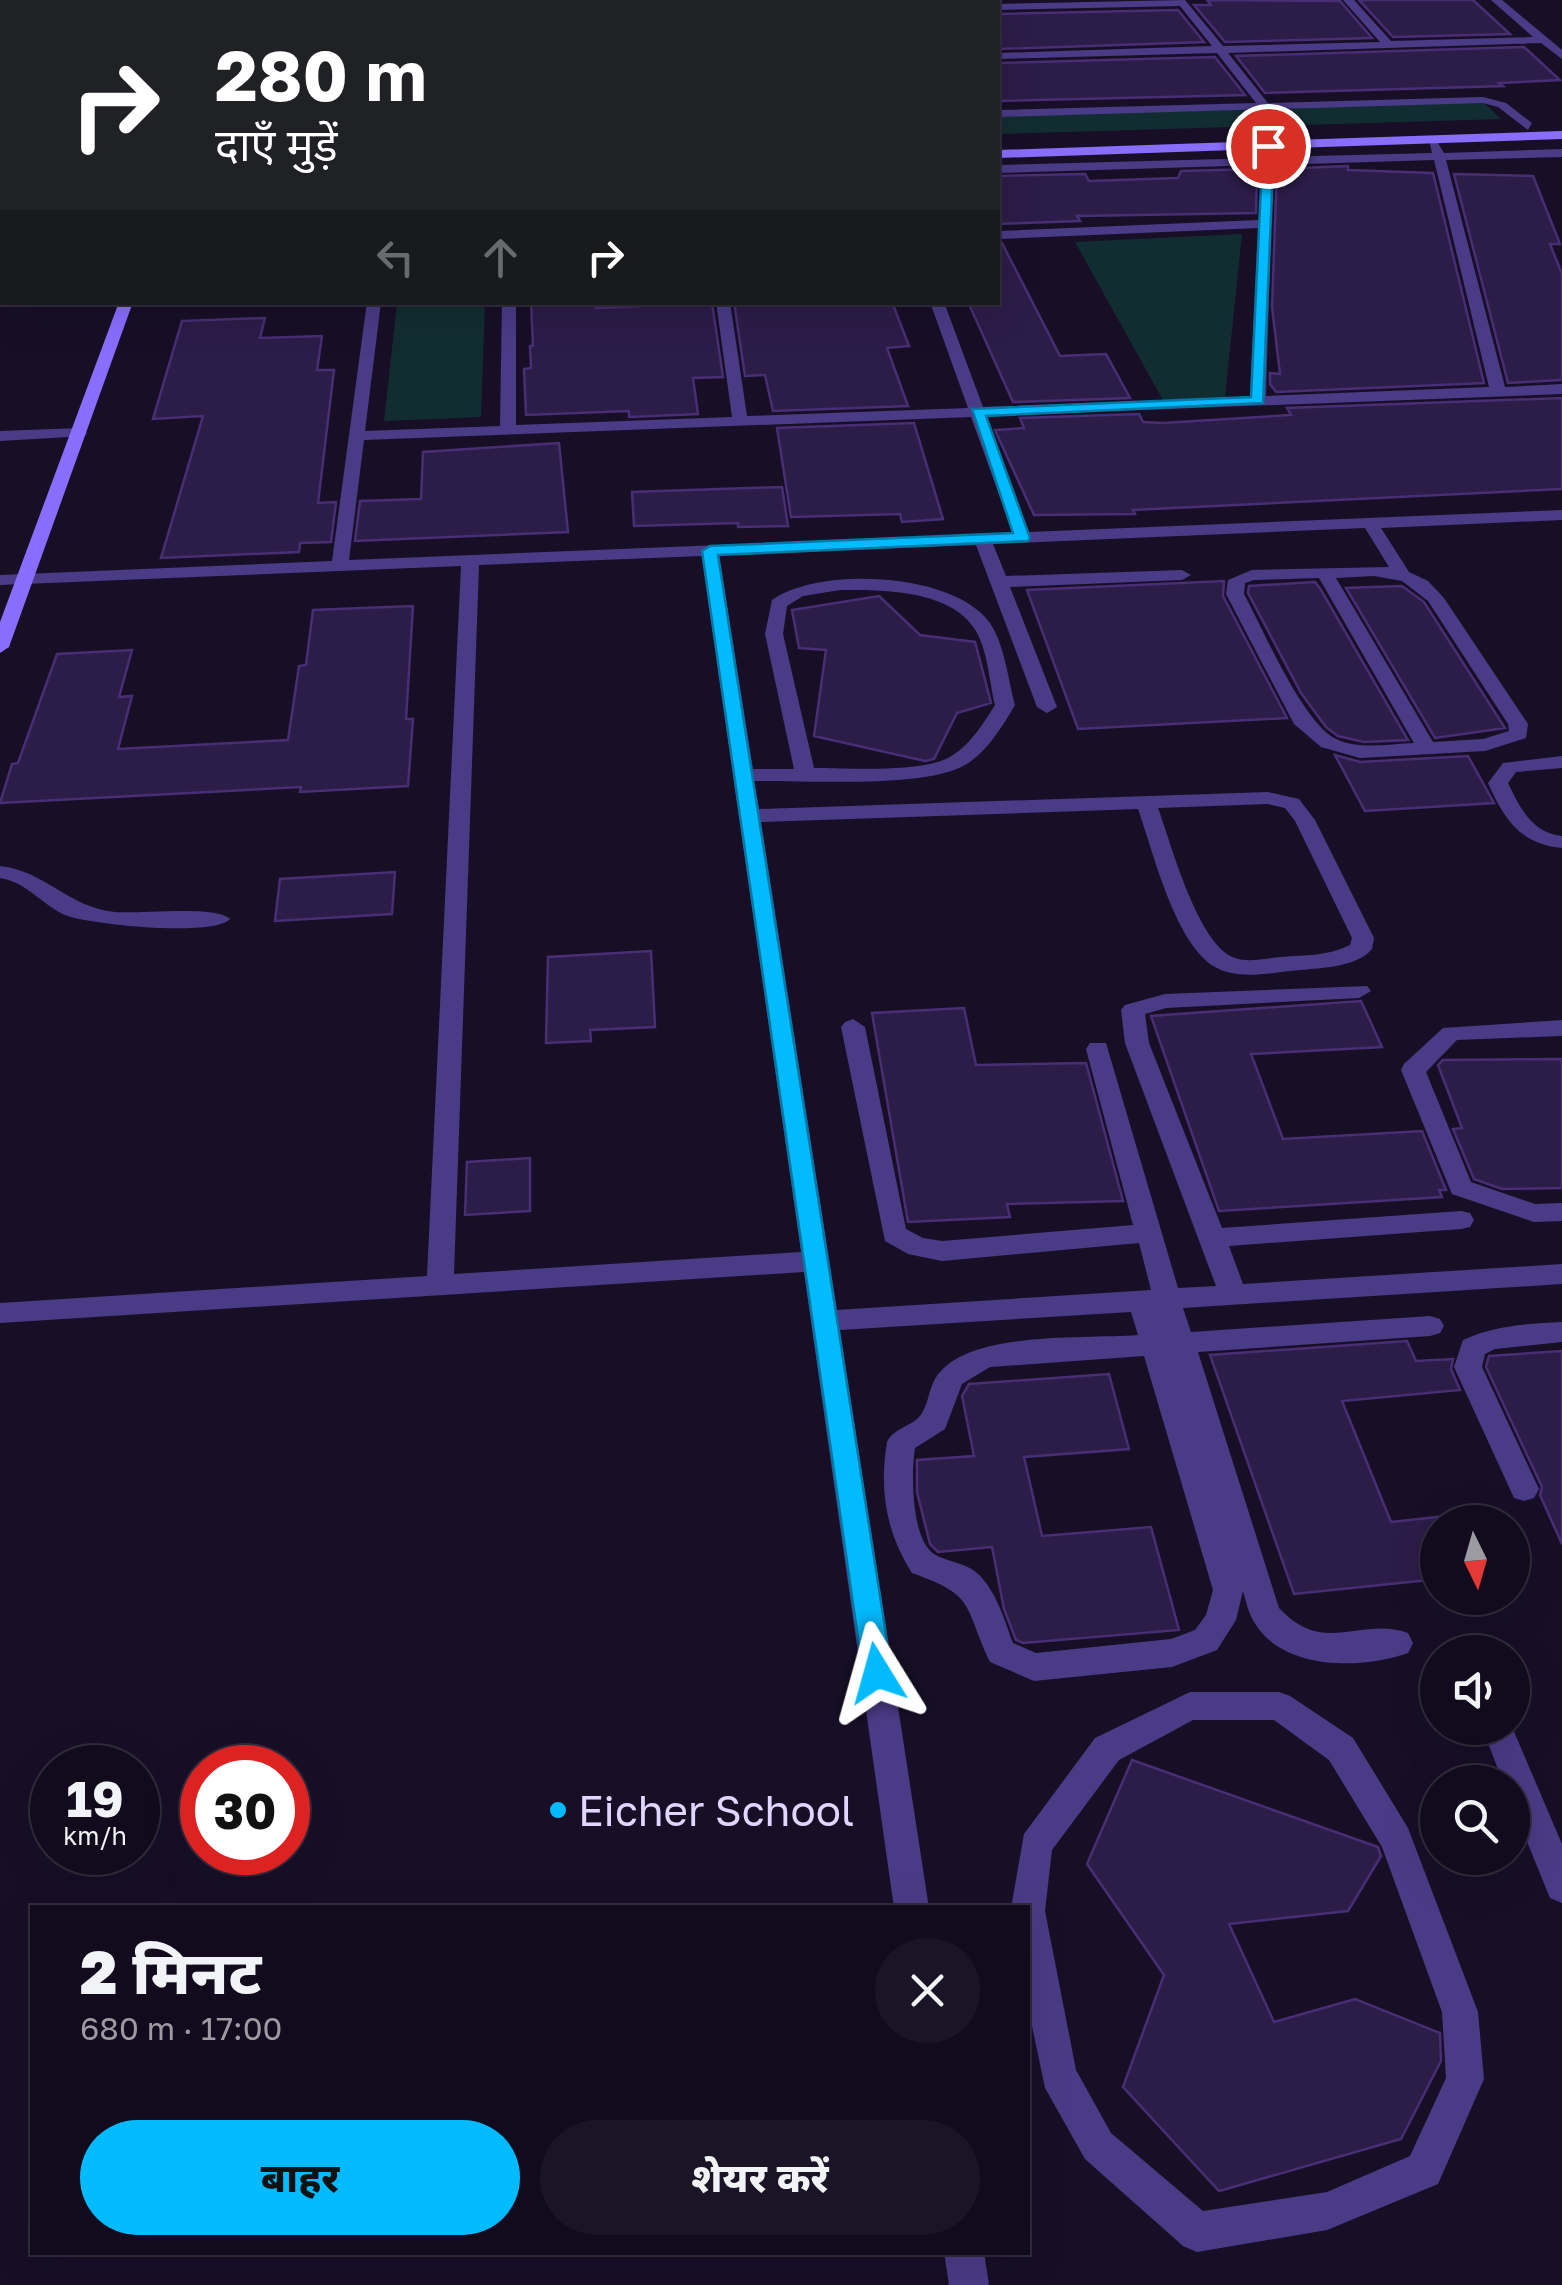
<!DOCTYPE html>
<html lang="hi">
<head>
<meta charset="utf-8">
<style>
  :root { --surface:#120b1d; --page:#1b1426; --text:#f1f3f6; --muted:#9c9ba4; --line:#312b3b; --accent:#02bafe }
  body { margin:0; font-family:"Golos Text","Noto Sans Devanagari",sans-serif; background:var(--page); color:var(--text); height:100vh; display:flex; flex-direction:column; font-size:38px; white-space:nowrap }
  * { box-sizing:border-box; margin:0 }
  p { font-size:32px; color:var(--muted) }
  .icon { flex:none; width:55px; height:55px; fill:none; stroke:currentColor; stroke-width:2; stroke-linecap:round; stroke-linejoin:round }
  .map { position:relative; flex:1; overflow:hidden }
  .side { position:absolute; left:30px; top:1905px; width:1000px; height:350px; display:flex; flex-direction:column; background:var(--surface); border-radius:0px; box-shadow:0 10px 40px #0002,0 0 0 2px var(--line) }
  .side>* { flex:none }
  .guide { position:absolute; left:0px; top:0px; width:1000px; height:305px; box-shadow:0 10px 40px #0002,0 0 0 2px var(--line); background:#202124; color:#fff; overflow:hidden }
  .needle { width:65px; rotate:175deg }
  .buttons { position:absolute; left:1420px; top:1505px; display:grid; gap:20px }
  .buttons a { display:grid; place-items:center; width:110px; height:110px; border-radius:50%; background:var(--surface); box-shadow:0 10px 40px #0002,0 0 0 2px var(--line); font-size:50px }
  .speed { position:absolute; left:30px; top:1745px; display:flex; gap:20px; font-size:50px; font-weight:700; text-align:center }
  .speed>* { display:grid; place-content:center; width:130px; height:130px; border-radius:50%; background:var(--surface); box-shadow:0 10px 40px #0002,0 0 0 2px var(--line); line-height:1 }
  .speed small { font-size:25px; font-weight:400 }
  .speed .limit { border:15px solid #d22; background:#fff; color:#111 }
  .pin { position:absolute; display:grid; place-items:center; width:85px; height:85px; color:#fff; margin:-42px; border:5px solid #fff; border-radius:50%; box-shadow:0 2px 10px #0007 }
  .me { position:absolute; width:110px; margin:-55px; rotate:352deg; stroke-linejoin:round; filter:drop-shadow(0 0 8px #0008) }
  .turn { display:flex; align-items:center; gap:35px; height:210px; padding:0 50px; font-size:45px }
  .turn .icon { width:130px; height:130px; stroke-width:2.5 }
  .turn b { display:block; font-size:70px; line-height:85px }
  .lanes { display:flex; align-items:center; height:95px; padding:0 50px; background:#0003; justify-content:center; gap:50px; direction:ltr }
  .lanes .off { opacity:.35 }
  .round { display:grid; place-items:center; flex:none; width:105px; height:105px; border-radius:52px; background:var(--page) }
  .overview { display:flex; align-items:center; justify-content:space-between; height:170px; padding:0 50px }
  h1 { font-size:60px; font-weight:800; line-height:75px }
  .cta { display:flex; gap:20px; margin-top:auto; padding:20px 50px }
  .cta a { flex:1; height:115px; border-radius:60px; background:var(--accent); color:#111; font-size:40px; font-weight:800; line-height:115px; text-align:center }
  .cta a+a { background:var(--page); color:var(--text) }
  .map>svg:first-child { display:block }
</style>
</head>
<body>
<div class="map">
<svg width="1562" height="2285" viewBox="0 0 1562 2285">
  <rect width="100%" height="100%" fill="#180f27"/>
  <path fill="#122d31" d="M1483,102L1501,119L998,134V116Z
    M1242,234L1225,397L1163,400L1075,242Z
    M397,303H485L481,417L384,421Z"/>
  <path fill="#2c1c48" stroke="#482e74" stroke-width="2.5" d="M1207,0L1340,1L1372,38L1225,42L1194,5H1211Z
    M1359,0H1473L1510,34L1393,37Z
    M1178,10L1204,42L998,49V14Z
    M1524,47L1560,80L1499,83L1503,86L1265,93L1236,56Z
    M1215,57L1245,95L998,101V63Z
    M1348,166V170L1433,173L1484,383L1276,392L1270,384V373L1280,374L1272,307L1277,169Z
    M1257,169L1256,213L1077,216L1080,221L998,224V176L1085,174L1089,181L1178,178L1181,171Z
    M1454,174L1533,176L1560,244H1550L1562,274V380L1508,383Z
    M998,242L1002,243L1060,356L1106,354L1130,398L1013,402L968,302H998Z
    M531,302H596V308L712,303L723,377L693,378L698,414L629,417V411L526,415L524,369L531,368L530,346H533Z
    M734,302H892L909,346L887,348L908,406L773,411L765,375L745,376Z
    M265,318L260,338L322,336L317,370H334L318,503L336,502L331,542L300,543L299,552L161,558L203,416L153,419L182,321Z
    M1562,398V489L1133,510L1135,514L1034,515L995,430L1024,428L1020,418L1139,414L1143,422L1162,423L1291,415L1287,408Z
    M914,423L943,519L902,522L900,514L791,517L777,428Z
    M559,443L568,532L355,541L360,501L421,499L423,452Z
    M782,487L788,526L738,527V523L634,526L632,492Z
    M1224,581L1223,596L1287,718L1078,729L1027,590Z
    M1315,582L1321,590L1408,740L1364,742L1338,736L1326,727L1301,693L1248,593L1249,586Z
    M1402,586L1424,602L1505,728L1435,738L1346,588Z
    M879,596L920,635L975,642L991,703L957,713L934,759L925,761L814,736L826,650L799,648L792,610Z
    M413,606L406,719H413L408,786L300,792L301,787L0,803L12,764L18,763L57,654L132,650L119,697L132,696L118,749L288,740L299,666L306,665L313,610Z
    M1335,755L1360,762L1468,756L1494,803L1365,811Z
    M395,872L392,914L275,921L280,879Z
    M651,951L655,1027L590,1030L591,1041L546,1043L548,957Z
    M1361,1001L1382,1047L1251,1054L1283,1139L1422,1131L1446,1190H1439L1442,1197L1219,1211L1151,1016Z
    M964,1008L976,1065L1086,1063L1123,1201L1007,1204L1010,1217L908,1222L872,1013Z
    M1562,1059V1188L1502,1189L1474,1179L1453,1129L1462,1128L1438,1065L1443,1060Z
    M530,1158V1211L465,1215L467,1162Z
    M1407,1341L1416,1361L1453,1359L1451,1369L1460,1390L1342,1401L1391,1522L1438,1517V1579L1294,1594L1210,1355Z
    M1562,1351V1544L1540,1495L1542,1487L1486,1367L1489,1356Z
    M1109,1374L1129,1449L1024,1457L1042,1536L1151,1527L1179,1630L1023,1643L1016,1640L1004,1609L992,1547L938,1552L930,1544L917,1492V1460L974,1456L962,1396L969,1384Z
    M1132,1760L1378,1847L1381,1856L1348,1911L1229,1924L1274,2022L1355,1999L1440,2033L1441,2061L1401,2139L1219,2191L1123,2087L1164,1975L1087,1864Z"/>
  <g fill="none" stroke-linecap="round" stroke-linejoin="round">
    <path fill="#4a3b86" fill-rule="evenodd" d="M491,0H501V2H491Z
      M682,0H692L693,2H683Z
      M746,0H756L757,2H747Z
      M919,0H929L930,2H920Z
      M1185,0L1223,46L1380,42L1343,0H1354L1391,41L1533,37L1491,0H1502L1562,50V59L1541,43L1228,53L1268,103L1483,97L1506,103L1532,123L1528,130L1498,107L1483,103L998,117V110L1256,103L1217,53L998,59V53L1212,46L1180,6L998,10V4Z
      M0,59H2V65H0Z
      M0,92H2V98H0Z
      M0,127L2,128V134L0,135Z
      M1436,140L1444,153L1562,149V157L1446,160L1505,387L1562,384V394L986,416L1029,532L1562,510V520L1381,528L1409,572L1428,581L1444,598L1528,724L1526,738L1485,751L1360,758L1321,747L1294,724L1226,594L1228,580L1252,570L1389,567L1365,528L993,544L1006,576L1182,570L1191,575L1182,580L1010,587L1057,707L1047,713L1037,707L976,545L719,555L753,769H794L765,634L772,600C820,566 954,572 990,623C1005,646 1008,679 1015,705C1002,727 987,752 965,765C924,789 805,780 754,781L759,809L1268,792L1299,799L1315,820L1374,938L1372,949C1357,967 1322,968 1300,970C1274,972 1239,981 1215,967C1175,944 1153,851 1138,809L761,822L837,1310L1151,1290L1139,1243L942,1261L908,1254L885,1241L841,1027L845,1022L853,1019L865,1027L906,1229L923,1238L942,1241L1133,1225L1086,1049L1090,1043H1106L1178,1288L1216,1286L1125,1043L1121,1010L1125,1005L1165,994L1367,986L1371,991L1359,998L1166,1008L1145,1014L1149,1043L1222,1228L1461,1211L1470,1213L1474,1220L1470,1227L1461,1229L1229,1246L1243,1284L1562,1264V1284L1183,1308L1191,1332L1430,1316L1440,1319L1444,1326L1440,1333L1430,1336L1198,1352L1279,1608C1325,1657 1359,1616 1408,1633L1413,1643L1408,1653C1361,1670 1282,1670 1254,1622C1248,1612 1246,1601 1243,1591L1236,1620L1217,1650L1172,1667L1034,1681L990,1662C963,1605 977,1596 912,1573C886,1532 879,1490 887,1442C894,1427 915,1426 922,1413C930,1400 929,1383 941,1371C976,1331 1087,1339 1138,1335L1131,1312L840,1330L929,1908H894L804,1272L0,1323V1303L427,1276L461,566L0,585V575L332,561L367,302H381L365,431L500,426L502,302H516V425L732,417L716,302H730L747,416L968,408L930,302H944L983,407L1250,397L1258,228L998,239V231L1259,220L1261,165L998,173V165L1261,158L1262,146L1268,142L1274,146V157L1432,153L1430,144ZM1434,160L1489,387L1266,396L1273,165ZM971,417L1013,533L349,560L364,440ZM702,556L801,1252L454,1274L479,565ZM1374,576L1402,581L1428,601L1508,724L1509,731L1483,739L1433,742L1336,578ZM1319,578L1414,743C1389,744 1359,750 1336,739C1303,723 1263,629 1244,594L1245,583L1254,580ZM840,590C880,590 948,589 974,628C988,649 989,681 995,705C983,724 969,747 948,758C917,773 850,768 814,768L783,634L787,606L803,596ZM1268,804L1285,808L1295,821L1352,938L1350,945C1329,956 1305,955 1282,957C1267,958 1249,963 1235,958C1198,946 1171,843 1158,808ZM1144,1356L1213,1590L1206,1615L1195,1630L1171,1639L1036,1653L1013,1643C1004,1619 996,1590 977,1573C964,1562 947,1562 934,1554C911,1539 911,1472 915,1448L945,1429L962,1384L990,1367Z
      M0,195H2V203H0Z
      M79,428L87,433L85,436L0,441V431Z
      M1562,756V768L1516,772L1508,783C1520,808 1532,833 1562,836V848C1520,844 1504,819 1488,783L1503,763Z
      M0,866C46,871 67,907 115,912C139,914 217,905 230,919C213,937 94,925 68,916C43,907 28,882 0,878Z
      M1562,1020V1036L1457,1040L1426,1072L1471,1182L1535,1204L1562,1203V1221L1534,1222L1452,1194L1401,1070L1404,1064L1443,1028Z
      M1562,1322V1342L1495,1349L1485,1354L1482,1367L1539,1489L1534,1498L1524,1501L1514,1498L1454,1367L1463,1340C1495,1325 1527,1324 1562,1322Z
      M1190,1692H1279L1290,1696L1353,1738L1408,1828L1478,2012L1484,2079L1438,2184L1327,2230L1197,2252L1183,2246L1085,2159L1045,2088L1028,2007V1908H1011L1024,1834L1095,1738ZM1193,1720H1274L1329,1760L1382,1847L1442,2012L1446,2078L1410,2156L1327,2192L1203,2211L1111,2133L1076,2070L1045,1911L1052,1850L1119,1760Z
      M1512,1727L1562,1844V1903L1550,1898L1512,1805V1782H1503L1486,1738L1490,1728Z
      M944,2252H984L989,2285H949Z"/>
    <path fill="#896dfe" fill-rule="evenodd" d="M1562,131V139L998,158V150Z
      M0,170H2V178H0Z
      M119,302H133L9,647L0,653V622Z"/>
  </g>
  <path fill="#02bafe" stroke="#0179a5" stroke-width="2.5" d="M1268,142L1274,146L1263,403L986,416L1030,538L1028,541L718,555L892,1673L887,1682L877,1686L867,1682L863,1673L702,551L710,546L1013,533L972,409L1251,397L1263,146Z"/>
  <circle fill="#02bafe" stroke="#180f27" stroke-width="4" cx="558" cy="1810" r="10"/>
  <g text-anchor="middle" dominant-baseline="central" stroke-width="10" stroke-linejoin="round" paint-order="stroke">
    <g font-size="42" fill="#e1d6ff" stroke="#180f27" text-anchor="start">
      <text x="578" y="1810">Eicher School</text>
    </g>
  </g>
</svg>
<div class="buttons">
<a><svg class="needle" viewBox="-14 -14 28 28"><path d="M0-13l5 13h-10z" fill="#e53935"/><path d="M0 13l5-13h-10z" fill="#9c9ba4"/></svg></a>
<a><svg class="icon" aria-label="sound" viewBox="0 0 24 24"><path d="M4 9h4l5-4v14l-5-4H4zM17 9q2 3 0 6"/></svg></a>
<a><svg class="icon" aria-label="search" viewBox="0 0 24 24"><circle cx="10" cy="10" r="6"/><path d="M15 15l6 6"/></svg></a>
</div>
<div class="speed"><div>19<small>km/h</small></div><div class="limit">30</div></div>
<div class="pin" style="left:1268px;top:146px;background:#d93025"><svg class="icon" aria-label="arrive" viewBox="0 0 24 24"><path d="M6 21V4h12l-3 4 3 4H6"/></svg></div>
<svg class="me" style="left:877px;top:1673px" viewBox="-20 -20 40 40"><path d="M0-17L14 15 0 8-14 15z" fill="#02bafe" stroke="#fff" stroke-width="4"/></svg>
<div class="guide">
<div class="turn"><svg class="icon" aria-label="right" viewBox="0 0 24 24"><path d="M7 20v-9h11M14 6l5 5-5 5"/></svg><div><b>280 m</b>दाएँ मुड़ें</div></div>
<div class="lanes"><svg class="icon off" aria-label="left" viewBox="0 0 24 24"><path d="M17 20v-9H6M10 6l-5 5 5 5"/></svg><svg class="icon off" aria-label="ahead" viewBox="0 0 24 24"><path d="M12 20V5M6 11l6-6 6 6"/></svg><svg class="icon" aria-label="right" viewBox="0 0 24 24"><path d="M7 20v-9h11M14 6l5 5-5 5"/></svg></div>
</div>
<section class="side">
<div class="overview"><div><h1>2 मिनट</h1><p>680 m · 17:00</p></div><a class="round"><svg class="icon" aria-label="close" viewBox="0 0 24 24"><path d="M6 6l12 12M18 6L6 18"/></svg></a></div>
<div class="cta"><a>बाहर</a><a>शेयर करें</a></div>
</section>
</div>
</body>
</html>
